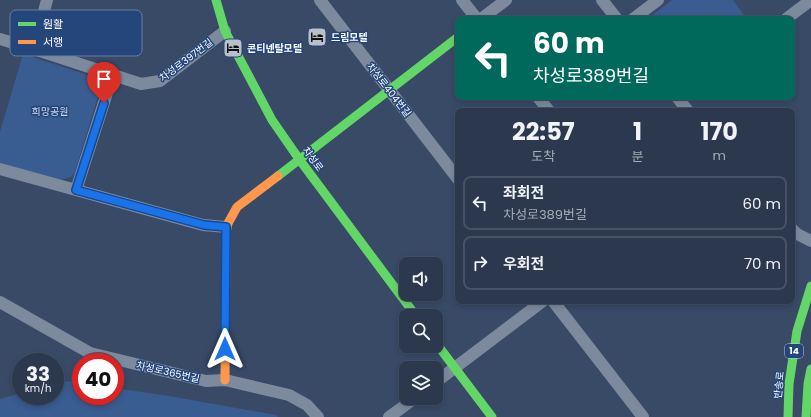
<!DOCTYPE html>
<html lang="ko">
<head>
<meta charset="utf-8">
<style>
  :root { --surface:#2b384d; --page:#333f54; --text:#f1f3f6; --muted:#a6acb6; --line:#475265 }
  body { margin:0; font-family:Poppins,"Noto Sans KR",sans-serif; background:var(--page); color:var(--text); height:100vh; display:flex; flex-direction:column; font-size:15px; white-space:nowrap }
  * { box-sizing:border-box; margin:0 }
  p { font-size:13px; color:var(--muted) }
  .icon { flex:none; width:22px; height:22px; fill:none; stroke:currentColor; stroke-width:2; stroke-linecap:round; stroke-linejoin:round }
  .map { position:relative; flex:1; overflow:hidden }
  .details { position:absolute; left:455px; top:108px; width:340px; height:196px; display:flex; flex-direction:column; background:var(--surface); border-radius:8px; box-shadow:0 2px 6px #0003,0 0 0 1px var(--line) }
  .details>* { flex:none }
  .banner { position:absolute; left:455px; top:16px; width:340px; height:84px; border-radius:8px; box-shadow:0 2px 6px #0003,0 0 0 1px var(--line); background:#00695c; color:#fff; overflow:hidden }
  .controls { position:absolute; left:399px; top:257px; display:grid; gap:8px }
  .controls a { display:grid; place-items:center; width:44px; height:44px; border-radius:8px; background:var(--surface); box-shadow:0 2px 6px #0003,0 0 0 1px var(--line); font-size:20px }
  .speed { position:absolute; left:12px; top:353px; display:flex; gap:8px; font-size:20px; font-weight:700; text-align:center }
  .speed>* { display:grid; place-content:center; width:52px; height:52px; border-radius:50%; background:var(--surface); box-shadow:0 2px 6px #0003,0 0 0 1px var(--line); line-height:1 }
  .speed small { font-size:10px; font-weight:400 }
  .speed .limit { border:6px solid #d22; background:#fff; color:#111 }
  .pin { position:absolute; display:grid; place-items:center; width:34px; height:34px; color:#fff; margin:-41px -17px; border-radius:50% 50% 50% 0; rotate:-45deg; box-shadow:0 0 4px #0007 }
  .pin .icon { rotate:45deg }
  .me { position:absolute; width:44px; margin:-22px; rotate:0deg; stroke-linejoin:round; filter:drop-shadow(0 0 3px #0008) }
  .turn { display:flex; align-items:center; gap:14px; height:84px; padding:0 12px; font-size:18px }
  .turn .icon { width:52px; height:52px; stroke-width:2.5 }
  .turn b { display:block; font-size:28px; line-height:34px }
  .eta { display:flex; justify-content:space-evenly; align-items:center; height:68px; text-align:center }
  .eta b { font-size:24px; font-weight:700; line-height:28px }
  ul { padding:0; list-style:none }
  li { display:flex; align-items:center; gap:12px; height:54px; margin:0 8px 6px; padding:0 4px; border:2px solid var(--line); border-radius:8px }
  li div { flex:1 }
  li b { display:block; font-size:15px }
  li em { font-style:normal }
  .map>svg:first-child { display:block }
</style>
</head>
<body>
<div class="map">
<svg width="811" height="417" viewBox="0 0 811 417">
  <rect width="100%" height="100%" fill="#394a67"/>
  <path fill="#395c91" d="M672,0H733L747,19H647Z
    M23,54L103,80L75,172L71,177L59,180L0,163V132Z
    M63,381L81,383V396H115V388L169,396L276,415L278,417H0V399L21,393V396H55V383Z"/>
  <g fill="none" stroke-linecap="round" stroke-linejoin="round">
    <path stroke="#7d8a9e" stroke-width="12" d="M320,0L458,179
      M462,0L477,19
      M602,0L617,19
      M481,19L506,0
      M633,19L658,0
      M786,19L811,0
      M0,39L34,49L141,84L160,81L225,31
      M34,49L47,0
      M538,97L549,111
      M677,97L688,111
      M0,169L203,225L226,227
      M76,190L113,74
      M792,229L797,234L811,241
      M553,301L643,417
      M0,302L90,353L206,381L225,380L289,395L307,405L318,417
      M436,382L543,301
      M389,417L415,398"/>
    <path stroke="#63d668" stroke-width="9" d="M216,0L225,31L272,120L299,159L416,316
      M278,176L458,37
      M436,343L492,417
      M788,417L789,384L797,331L811,286
      M806,417L808,384L811,369"/>
    <path stroke="#ff974d" stroke-width="9" d="M225,380L226,227L237,207L278,176"/>
  </g>
  <g fill="none" stroke-linecap="round" stroke-linejoin="round">
    <g stroke="#114b97" stroke-width="10">
      <path id="route" d="M104,103L76,190L204,225L226,227L225,349"/>
    </g>
    <use href="#route" stroke="#1a73e8" stroke-width="7"/>
  </g>
  <defs>
    <g id="hotel-square" transform="scale(1)"><rect x="-9" y="-9" width="18" height="18" rx="4" fill="#bac0ca" stroke="#25467b"/><path d="M-6-4.5h1.5V1H6V5H4.5V3h-9V5H-6ZM-4 0a1.8 1.8 0 1 1 3.6 0ZM.5 0V-2.5h3Q6-2.5 6 0Z" fill="#111"/></g>
  </defs>
  <g fill-rule="evenodd">
    <use href="#hotel-square" x="317" y="37"/>
    <use href="#hotel-square" x="233" y="48"/>
  </g>
  <g text-anchor="middle" dominant-baseline="central" stroke-width="3" stroke-linejoin="round" paint-order="stroke">
    <rect fill="#25467b" stroke="#bec8d7" stroke-width="1" x="785" y="344" width="18" height="14" rx="3"/>
    <g font-size="9" font-weight="bold" fill="#fff">
      <text x="794" y="351">14</text>
    </g>
    <g font-size="10" font-weight="bold" fill="#fff" stroke="#25467b" text-anchor="start">
      <text x="331" y="37">드림모텔</text>
      <text x="247" y="48">콘티넨탈모텔</text>
    </g>
    <g font-size="10" fill="#fff" stroke="#25467b">
      <text transform="translate(186 60) rotate(-37)">차성로397번길</text>
      <text transform="translate(389 90) rotate(52)">차성로404번길</text>
      <text transform="translate(313 159) rotate(54)">차성로</text>
      <text transform="translate(168 372) rotate(13)">차성로365번길</text>
      <text transform="translate(779 385) rotate(-85)">반송로</text>
    </g>
    <g font-size="10" fill="#ccdbf3" stroke="#25467b">
      <text x="50" y="111">희망공원</text>
    </g>
  </g>
  <rect x="10" y="10" width="132" height="46" rx="6" fill="#25467b" stroke="#667ea3" stroke-width="1"/>
  <rect x="18" y="22" width="18" height="4" fill="#63d668"/>
  <rect x="18" y="40" width="18" height="4" fill="#ff974d"/>
  <g font-size="11" fill="#fff">
    <text x="43" y="28">원활</text>
    <text x="43" y="46">서행</text>
  </g>
</svg>
<div class="controls">
<a><svg class="icon" aria-label="sound" viewBox="0 0 24 24"><path d="M4 9h4l5-4v14l-5-4H4zM17 9q2 3 0 6"/></svg></a>
<a><svg class="icon" aria-label="search" viewBox="0 0 24 24"><circle cx="10" cy="10" r="6"/><path d="M15 15l6 6"/></svg></a>
<a><svg class="icon" aria-label="layers" viewBox="0 0 24 24"><path d="M12 4l9 5-9 5-9-5zM3 14l9 5 9-5"/></svg></a>
</div>
<div class="speed"><div>33<small>km/h</small></div><div class="limit">40</div></div>
<div class="pin" style="left:104px;top:103px;background:#d93025"><svg class="icon" aria-label="arrive" viewBox="0 0 24 24"><path d="M6 21V4h12l-3 4 3 4H6"/></svg></div>
<svg class="me" style="left:225px;top:349px" viewBox="-20 -20 40 40"><path d="M0-17L14 15 0 8-14 15z" fill="#1a73e8" stroke="#fff" stroke-width="4"/></svg>
<div class="banner">
<div class="turn"><svg class="icon" aria-label="left" viewBox="0 0 24 24"><path d="M17 20v-9H6M10 6l-5 5 5 5"/></svg><div><b>60 m</b>차성로389번길</div></div>
</div>
<section class="details">
<div class="eta">
<div><b>22:57</b><p>도착</p></div>
<div><b>1</b><p>분</p></div>
<div><b>170</b><p>m</p></div>
</div>
<ul>
<li><svg class="icon" aria-label="left" viewBox="0 0 24 24"><path d="M17 20v-9H6M10 6l-5 5 5 5"/></svg><div><b>좌회전</b><p>차성로389번길</p></div><em>60 m</em></li>
<li><svg class="icon" aria-label="right" viewBox="0 0 24 24"><path d="M7 20v-9h11M14 6l5 5-5 5"/></svg><div><b>우회전</b></div><em>70 m</em></li>
</ul>
</section>
</div>
</body>
</html>
